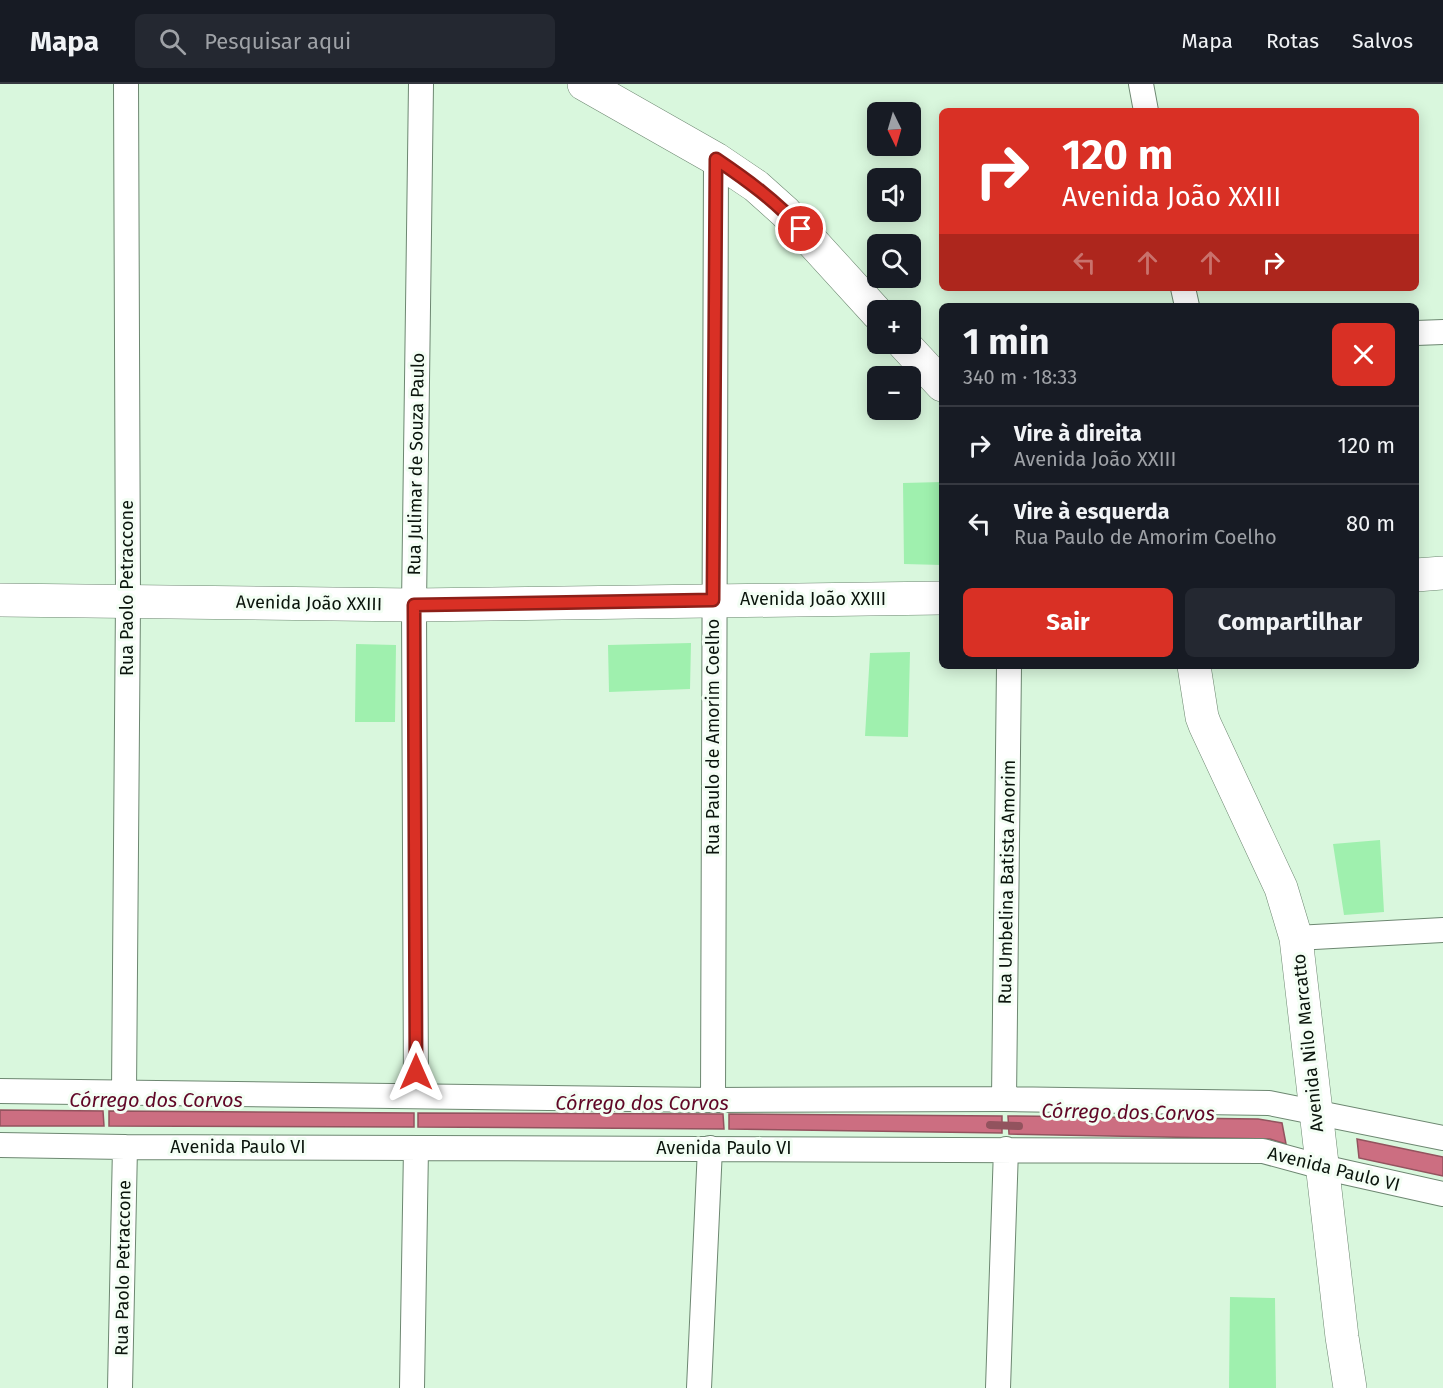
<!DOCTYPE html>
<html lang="pt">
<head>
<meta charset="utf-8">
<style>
  :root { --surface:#171b24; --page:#242831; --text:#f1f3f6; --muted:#9ea1a6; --line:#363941; --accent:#d93025 }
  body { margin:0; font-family:"Fira Sans",sans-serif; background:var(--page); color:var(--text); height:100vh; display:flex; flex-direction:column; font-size:22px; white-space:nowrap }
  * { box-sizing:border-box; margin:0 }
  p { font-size:20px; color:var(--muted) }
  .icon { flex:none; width:33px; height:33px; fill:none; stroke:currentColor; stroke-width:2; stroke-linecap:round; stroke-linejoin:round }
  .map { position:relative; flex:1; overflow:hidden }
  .panel { position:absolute; left:939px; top:219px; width:480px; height:366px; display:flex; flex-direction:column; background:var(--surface); border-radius:9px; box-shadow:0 3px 15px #0003 }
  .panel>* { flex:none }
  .guide { position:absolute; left:939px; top:24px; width:480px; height:183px; border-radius:9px; box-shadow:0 3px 15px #0003; background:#d93025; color:#fff; overflow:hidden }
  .needle { width:39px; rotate:175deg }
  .controls { position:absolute; left:867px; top:18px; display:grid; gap:12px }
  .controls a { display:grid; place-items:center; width:54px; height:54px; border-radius:9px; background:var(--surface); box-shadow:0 3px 15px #0003; font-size:30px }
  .pin { position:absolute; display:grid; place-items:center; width:51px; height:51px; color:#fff; margin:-26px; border:3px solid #fff; border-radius:50%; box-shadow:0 2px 6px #0007 }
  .me { position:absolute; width:66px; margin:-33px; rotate:0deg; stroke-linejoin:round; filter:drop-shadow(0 0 4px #0008) }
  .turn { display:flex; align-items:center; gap:21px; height:126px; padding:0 24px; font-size:27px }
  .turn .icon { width:78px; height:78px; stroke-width:2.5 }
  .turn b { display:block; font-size:42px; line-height:51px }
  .lanes { display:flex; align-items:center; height:57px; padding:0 24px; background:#0003; justify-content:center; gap:30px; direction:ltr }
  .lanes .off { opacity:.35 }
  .round { display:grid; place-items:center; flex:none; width:63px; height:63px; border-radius:9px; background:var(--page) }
  .summary { display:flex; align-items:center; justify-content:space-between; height:102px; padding:0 24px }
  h1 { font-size:36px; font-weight:700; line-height:45px }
  .cta { display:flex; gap:12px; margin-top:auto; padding:12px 24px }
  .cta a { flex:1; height:69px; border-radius:9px; background:var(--accent); color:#fff; font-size:24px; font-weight:700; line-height:69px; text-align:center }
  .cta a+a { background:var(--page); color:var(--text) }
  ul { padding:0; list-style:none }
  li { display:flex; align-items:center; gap:18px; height:78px; padding:0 24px; border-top:2px solid var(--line) }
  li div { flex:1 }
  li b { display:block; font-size:22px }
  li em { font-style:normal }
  header { display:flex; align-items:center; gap:36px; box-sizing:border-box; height:84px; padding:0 30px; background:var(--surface); border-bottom:2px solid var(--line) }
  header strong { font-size:28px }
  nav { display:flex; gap:33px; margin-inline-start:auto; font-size:21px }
  .search { width:420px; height:54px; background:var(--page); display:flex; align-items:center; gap:15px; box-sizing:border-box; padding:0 21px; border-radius:9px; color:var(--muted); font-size:22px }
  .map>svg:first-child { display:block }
</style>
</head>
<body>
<header>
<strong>Mapa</strong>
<div class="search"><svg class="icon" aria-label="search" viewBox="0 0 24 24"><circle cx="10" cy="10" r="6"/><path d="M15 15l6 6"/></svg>Pesquisar aqui</div>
<nav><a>Mapa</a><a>Rotas</a><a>Salvos</a></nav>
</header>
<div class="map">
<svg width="1443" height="1304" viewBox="0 0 1443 1304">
  <rect width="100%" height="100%" fill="#d9f7dd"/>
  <path fill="#cc6e81" stroke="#92535e" stroke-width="1.5" d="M0,1026L103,1027L104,1042H0Z
    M109,1027L414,1029V1043L109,1042Z
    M418,1029L723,1030L724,1045L418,1043Z
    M729,1030L1002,1032V1049L729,1045Z
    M1008,1032L1258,1035L1282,1039L1286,1060L1270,1055L1009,1050Z
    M1357,1055L1443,1073V1092L1359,1074Z"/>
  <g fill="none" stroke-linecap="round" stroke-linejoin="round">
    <path stroke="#92535e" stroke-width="8" d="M990,1041L1019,1042"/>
  </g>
  <path fill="#9ff0ae" d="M942,398V481L904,480L903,399Z
    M691,559L690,605L609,608L608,561Z
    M356,560L396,561L395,638H355Z
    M910,568L908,653L865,652L870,569Z
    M1380,756L1384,828L1344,831L1333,760Z
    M1230,1213L1275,1214L1276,1304H1229Z"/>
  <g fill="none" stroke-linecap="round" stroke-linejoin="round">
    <g stroke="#6d8771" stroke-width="26">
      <path id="street" d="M1141,0L1146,27
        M1183,204L1187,222
        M1416,249L1443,248
        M1296,854L1443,846
        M0,1007L713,1016L1004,1015L1269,1019L1443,1054
        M124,1008L128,517L126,0
        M416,1011L414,521L421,0
        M1004,1015L1009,582
        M713,1016L716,75
        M0,1061L125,1063L1263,1067L1322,1083L1443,1110
        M120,1304L125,1063
        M412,1304L416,1064
        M699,1304L710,1064
        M998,1304L1006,1065"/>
    </g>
    <g stroke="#6d8771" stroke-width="34">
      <path id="secondary" d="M584,0L716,75L756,102L785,128L878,230
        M904,260L942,301
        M1416,491L1443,489
        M0,516L414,521L942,514
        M1194,582L1202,633L1205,641L1281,804L1296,854L1342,1253L1350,1304"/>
    </g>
    <use href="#street" stroke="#fff" stroke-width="24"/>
    <use href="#secondary" stroke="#fff" stroke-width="33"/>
  </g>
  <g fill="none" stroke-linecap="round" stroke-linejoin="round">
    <g stroke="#8d1f18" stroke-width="15">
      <path id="route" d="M416,988L414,521L713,516L716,75C747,96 776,117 801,145"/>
    </g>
    <use href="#route" stroke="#d93025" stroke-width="10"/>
  </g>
  <g text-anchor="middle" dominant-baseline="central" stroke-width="6" stroke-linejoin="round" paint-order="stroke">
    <g font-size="18" fill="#0a140c" stroke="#f3fef4">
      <text transform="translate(416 380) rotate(-89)">Rua Julimar de Souza Paulo</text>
      <text transform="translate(127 504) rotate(-90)">Rua Paolo Petraccone</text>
      <text x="813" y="515">Avenida João XXIII</text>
      <text transform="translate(309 519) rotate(1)">Avenida João XXIII</text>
      <text transform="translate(713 653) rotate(-90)">Rua Paulo de Amorim Coelho</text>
      <text transform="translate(1007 798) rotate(-89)">Rua Umbelina Batista Amorim</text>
      <text transform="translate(1308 959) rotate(-96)">Avenida Nilo Marcatto</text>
      <text x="238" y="1063">Avenida Paulo VI</text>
      <text x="724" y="1064">Avenida Paulo VI</text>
      <text transform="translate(1334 1085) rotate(14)">Avenida Paulo VI</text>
      <text transform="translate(123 1184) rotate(-89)">Rua Paolo Petraccone</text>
    </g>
    <g font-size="20" font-style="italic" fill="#600626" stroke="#f3fef4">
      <text x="156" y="1016">Córrego dos Corvos</text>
      <text x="642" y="1019">Córrego dos Corvos</text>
      <text transform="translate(1128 1028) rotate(1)">Córrego dos Corvos</text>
    </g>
  </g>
</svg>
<div class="controls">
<a><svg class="needle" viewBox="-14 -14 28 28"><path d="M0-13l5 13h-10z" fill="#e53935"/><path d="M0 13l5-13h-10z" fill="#9ea1a6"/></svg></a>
<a><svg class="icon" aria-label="sound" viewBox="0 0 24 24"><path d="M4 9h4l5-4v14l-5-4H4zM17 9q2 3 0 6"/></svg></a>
<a><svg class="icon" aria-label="search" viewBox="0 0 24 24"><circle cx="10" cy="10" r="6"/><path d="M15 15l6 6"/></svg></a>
<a>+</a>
<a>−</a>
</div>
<div class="pin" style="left:801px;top:145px;background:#d93025"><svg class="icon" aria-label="arrive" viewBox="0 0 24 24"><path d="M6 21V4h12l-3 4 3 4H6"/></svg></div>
<svg class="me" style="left:416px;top:988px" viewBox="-20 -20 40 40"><path d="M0-17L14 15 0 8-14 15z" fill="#d93025" stroke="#fff" stroke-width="4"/></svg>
<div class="guide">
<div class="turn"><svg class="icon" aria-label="right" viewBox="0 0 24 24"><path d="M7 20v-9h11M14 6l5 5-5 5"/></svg><div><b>120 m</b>Avenida João XXIII</div></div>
<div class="lanes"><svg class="icon off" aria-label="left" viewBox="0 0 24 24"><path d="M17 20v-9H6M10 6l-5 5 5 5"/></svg><svg class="icon off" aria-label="ahead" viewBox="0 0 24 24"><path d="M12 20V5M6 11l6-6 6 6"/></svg><svg class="icon off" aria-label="ahead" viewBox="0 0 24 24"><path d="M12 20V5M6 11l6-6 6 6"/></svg><svg class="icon" aria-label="right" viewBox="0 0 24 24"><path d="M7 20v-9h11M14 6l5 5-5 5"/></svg></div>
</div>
<section class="panel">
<div class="summary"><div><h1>1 min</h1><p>340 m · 18:33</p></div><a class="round" style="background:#d93025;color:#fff"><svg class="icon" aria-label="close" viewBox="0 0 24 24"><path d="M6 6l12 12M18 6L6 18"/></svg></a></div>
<ul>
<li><svg class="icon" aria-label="right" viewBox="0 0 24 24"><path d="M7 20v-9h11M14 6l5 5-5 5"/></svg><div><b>Vire à direita</b><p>Avenida João XXIII</p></div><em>120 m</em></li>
<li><svg class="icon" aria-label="left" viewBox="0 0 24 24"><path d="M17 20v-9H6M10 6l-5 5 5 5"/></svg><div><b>Vire à esquerda</b><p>Rua Paulo de Amorim Coelho</p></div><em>80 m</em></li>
</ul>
<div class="cta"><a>Sair</a><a>Compartilhar</a></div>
</section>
</div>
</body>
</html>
